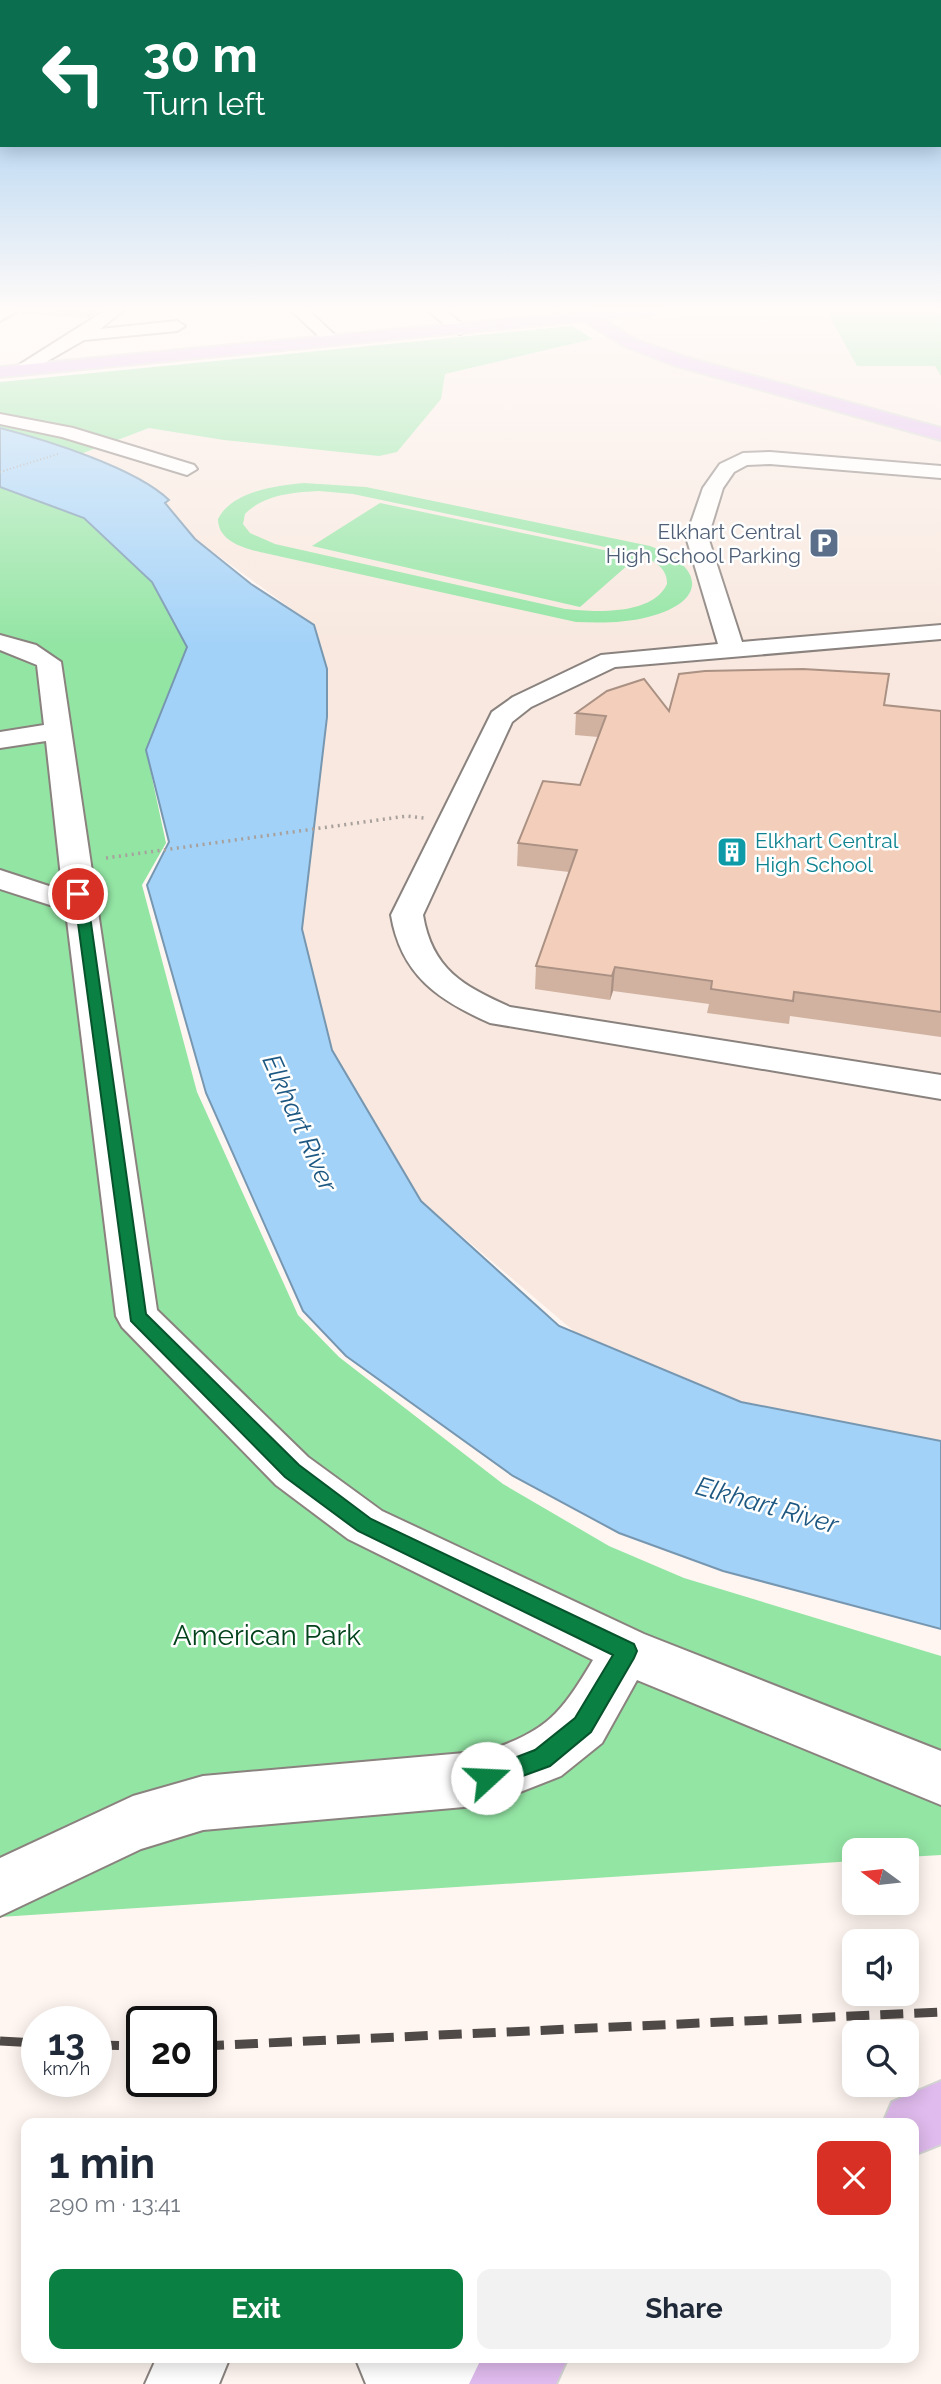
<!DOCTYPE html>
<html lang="en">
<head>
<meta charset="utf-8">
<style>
  :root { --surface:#fff; --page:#f2f2f3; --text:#1f2937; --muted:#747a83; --accent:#0b8043 }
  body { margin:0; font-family:Raleway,sans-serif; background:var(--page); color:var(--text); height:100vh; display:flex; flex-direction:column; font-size:26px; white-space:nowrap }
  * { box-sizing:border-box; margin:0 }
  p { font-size:23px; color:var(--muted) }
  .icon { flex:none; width:38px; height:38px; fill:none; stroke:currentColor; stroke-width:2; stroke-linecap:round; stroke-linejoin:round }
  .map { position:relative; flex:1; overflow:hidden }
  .drawer { position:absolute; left:21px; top:2118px; width:898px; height:245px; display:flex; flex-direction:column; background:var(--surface); border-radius:14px; box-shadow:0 4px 18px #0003 }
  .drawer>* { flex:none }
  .banner { position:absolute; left:0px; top:0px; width:942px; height:147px; box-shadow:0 4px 18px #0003; background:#0b6e4f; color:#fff; overflow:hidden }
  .needle { width:46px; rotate:285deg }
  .tools { position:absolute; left:842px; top:1838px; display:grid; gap:14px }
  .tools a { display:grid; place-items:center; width:77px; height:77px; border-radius:14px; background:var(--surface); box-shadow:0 4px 18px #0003; font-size:35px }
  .speed { position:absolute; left:21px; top:2006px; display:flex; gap:14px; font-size:35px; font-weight:700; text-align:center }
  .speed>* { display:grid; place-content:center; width:91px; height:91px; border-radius:50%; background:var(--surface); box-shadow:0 4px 18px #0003; line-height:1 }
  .speed small { font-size:18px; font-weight:400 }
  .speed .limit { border:4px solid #111; border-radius:10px; background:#fff; color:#111 }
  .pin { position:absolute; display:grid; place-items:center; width:60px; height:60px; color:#fff; margin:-30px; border:4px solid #fff; border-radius:50%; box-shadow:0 2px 7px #0007 }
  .me { position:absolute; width:77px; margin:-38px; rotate:70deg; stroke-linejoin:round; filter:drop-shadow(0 0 5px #0008) }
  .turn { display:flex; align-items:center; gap:24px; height:147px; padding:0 28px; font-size:32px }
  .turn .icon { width:91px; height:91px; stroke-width:2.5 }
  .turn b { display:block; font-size:49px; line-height:60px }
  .round { display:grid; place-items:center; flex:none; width:74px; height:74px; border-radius:14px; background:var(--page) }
  .headline { display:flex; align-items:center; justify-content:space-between; height:119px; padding:0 28px }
  h1 { font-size:42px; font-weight:700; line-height:52px }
  .cta { display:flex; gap:14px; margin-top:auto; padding:14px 28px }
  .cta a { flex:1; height:80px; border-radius:14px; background:var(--accent); color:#fff; font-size:28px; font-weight:700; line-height:80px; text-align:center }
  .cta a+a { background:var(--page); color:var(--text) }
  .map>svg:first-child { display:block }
</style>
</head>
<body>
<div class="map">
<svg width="941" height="2384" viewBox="0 0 941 2384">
  <rect width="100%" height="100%" fill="#fff6f1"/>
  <path fill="#f8e8df" d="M713,310H941V1441L741,1402L576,1333L421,1201L332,1050L302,929L327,717V669L314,625L195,539L154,491L133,474L78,455L149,428L445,374L593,339L629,335L617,325L622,320Z"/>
  <path fill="#93e5a4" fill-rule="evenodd" d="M826,310H941V376L935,366H857Z
    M572,326L593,339L445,374L441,399L397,452L379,456L224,440L149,428L78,455L44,440L0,428V382Z
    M304,483L366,487L650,546C705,566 708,602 648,617C625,623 601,623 576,622L260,552C243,548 218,541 218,519C232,491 275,486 304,483ZM319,491L353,494L624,551C641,555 668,562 667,584C652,616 594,612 565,609L275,544L250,533L243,524L245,514C263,495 294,492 319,491Z
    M0,487L84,518L152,582L187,647L146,750L166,843L142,885L197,1092L298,1315L339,1357L503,1484L609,1546L684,1578L941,1656V1855L907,1857L906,1850H854V1861L0,1917Z
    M380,503L637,557L580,607L312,546Z"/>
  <path fill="#a3d2f8" stroke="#7797b1" stroke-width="2" d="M0,428C46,440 136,468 169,500L165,503L195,539L251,584L314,625L327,669V717L302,929L332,1050L421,1201L559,1326L741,1402L941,1441V1629L723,1571L619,1533L513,1476L346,1356L303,1311L206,1093L147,885L169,842L146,750L187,647L152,582L84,518L0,487Z"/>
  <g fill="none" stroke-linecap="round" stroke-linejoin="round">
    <g stroke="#8a827e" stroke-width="4">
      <path id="minor" d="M0,310H19L0,321Z
        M106,310H124L100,329L177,321L185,326L177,331L84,340L25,374L19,375L11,370Z
        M291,310H308L341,341L339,344H327Z
        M427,310H445L468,329L460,334L454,332Z
        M553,310H602L594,320L588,322Z
        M0,414L73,428L194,465L197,469L187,475L62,437L0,424Z
        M770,452L941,466V478L770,464L747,465L734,472L723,488L708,537L742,642L941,625V639L615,667L531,707L512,722L423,915C432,969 463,986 510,1007L941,1075V1099L490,1023C438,1000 401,975 391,915L492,712L513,697L601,655L718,644L686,537L703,488L720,464L743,453Z
        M0,635L36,645L61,662L157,1310L308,1457L382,1511L644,1634L941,1751V1805L637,1680L602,1743L561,1776L487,1805L203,1830L141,1849L0,1916V1858L133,1796L203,1776L487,1751C548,1730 560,1715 593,1660L348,1539L276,1485L122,1327L116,1316L65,904L50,905L0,889V870L52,887L62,886L46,741L0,748V732L44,725L37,665L0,650Z
        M157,2357H230L219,2384H145Z
        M355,2357H505L517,2384H366Z"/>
    </g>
    <g stroke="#d4d4d3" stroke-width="4">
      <path id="major" d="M604,310H660L652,315L603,319L636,340L685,357L941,428V440L673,365L624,346L584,321L0,377V367Z
        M941,2081V2144L914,2155V2123H883L892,2102Z
        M482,2357H568L556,2384H469Z"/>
    </g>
    <path stroke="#a7a09c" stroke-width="2" stroke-dasharray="1 2.5" stroke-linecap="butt" d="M0,472L58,454"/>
    <path stroke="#a7a09c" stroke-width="3.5" stroke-dasharray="2 4.5" stroke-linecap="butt" d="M106,858L407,816L424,818"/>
    <use href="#minor" fill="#fff" fill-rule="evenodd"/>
    <use href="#major" fill="#e0bbee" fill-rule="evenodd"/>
    <path stroke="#4f4a47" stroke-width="9" stroke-dasharray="23 11" stroke-linecap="butt" d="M0,2041L37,2043
      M96,2045L142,2046
      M201,2046L941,2012"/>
  </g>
  <path fill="#d1b2a1" d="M18,310H101L88,318L18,313Z
    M884,705L941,711V1037L790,1016L789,1024L707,1013L709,1004L613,991L610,1000L535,989L536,966L569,872L517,866L518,843L580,785L598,737L575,735L576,713Z"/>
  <path fill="#aa9183" d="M91,310H101L88,318L87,313Z
    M615,967L613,991L610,1000L612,976Z"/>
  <path fill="#f3cfbb" stroke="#aa9183" stroke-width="2" d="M51,310H91L87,313Z
    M803,669L889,674L884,705L941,711V1012L794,992L793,1001L711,989L712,981L615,967L612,976L536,966L577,850L518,843L543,781L580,785L606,716L576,713L607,691L644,679L669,711L679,674L705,671Z"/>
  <linearGradient id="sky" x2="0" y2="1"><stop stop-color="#8cc0ee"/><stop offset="0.48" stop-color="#fffbf9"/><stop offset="1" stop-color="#fffbf9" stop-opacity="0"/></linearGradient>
  <rect width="941" height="644" fill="url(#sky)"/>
  <path fill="#0b8043" stroke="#07532c" stroke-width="2" d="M78,891L84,894L91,923L146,1314L299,1465L371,1519L634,1644L637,1651L634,1658L591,1732L550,1766L487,1789L480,1786L476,1778L480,1771L535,1750L575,1718L613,1655L358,1531L285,1477L131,1321L78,923L71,894Z"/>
  <defs>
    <g id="parking-square" transform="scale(1.575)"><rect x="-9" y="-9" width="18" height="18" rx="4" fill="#5c6f8a" stroke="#fff"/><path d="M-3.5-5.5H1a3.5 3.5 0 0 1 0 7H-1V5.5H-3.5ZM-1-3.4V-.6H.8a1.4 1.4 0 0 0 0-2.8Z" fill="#fff"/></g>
    <g id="building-square" transform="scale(1.575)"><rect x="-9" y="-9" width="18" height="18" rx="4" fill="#0f9aa8" stroke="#fff"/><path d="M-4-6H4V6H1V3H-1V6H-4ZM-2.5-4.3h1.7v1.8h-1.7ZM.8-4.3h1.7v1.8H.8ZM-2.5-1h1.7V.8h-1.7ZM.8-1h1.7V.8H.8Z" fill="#fff"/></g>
  </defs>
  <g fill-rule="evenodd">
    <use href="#parking-square" x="824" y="543"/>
    <use href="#building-square" x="732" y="852"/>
  </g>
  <g text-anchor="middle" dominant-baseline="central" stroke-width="5" stroke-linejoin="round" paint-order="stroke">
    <g font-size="21" fill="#4e5e75" stroke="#fff" text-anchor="end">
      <text x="801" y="531">Elkhart Central<tspan x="801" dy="24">High School Parking</tspan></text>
    </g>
    <g font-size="21" fill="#0d838f" stroke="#fff" text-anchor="start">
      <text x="755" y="840">Elkhart Central<tspan x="755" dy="24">High School</tspan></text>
    </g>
    <g font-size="26" font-style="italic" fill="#1d5882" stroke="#fff">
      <text transform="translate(300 1123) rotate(66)">Elkhart River</text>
      <text transform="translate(767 1505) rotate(16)">Elkhart River</text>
    </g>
    <g font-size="28" fill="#02431b" stroke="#fff">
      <text x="267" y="1635">American Park</text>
    </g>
  </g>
</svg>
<div class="tools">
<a><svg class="needle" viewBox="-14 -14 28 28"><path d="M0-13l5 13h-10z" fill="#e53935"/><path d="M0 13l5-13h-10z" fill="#747a83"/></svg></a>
<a><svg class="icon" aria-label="sound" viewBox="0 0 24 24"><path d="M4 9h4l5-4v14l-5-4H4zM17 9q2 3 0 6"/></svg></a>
<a><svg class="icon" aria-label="search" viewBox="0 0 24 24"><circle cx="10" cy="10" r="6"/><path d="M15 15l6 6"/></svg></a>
</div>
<div class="speed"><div>13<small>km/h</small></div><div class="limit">20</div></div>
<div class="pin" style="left:78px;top:894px;background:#d93025"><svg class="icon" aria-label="arrive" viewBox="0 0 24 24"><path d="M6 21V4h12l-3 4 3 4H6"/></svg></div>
<svg class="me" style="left:487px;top:1778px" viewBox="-20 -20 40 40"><circle r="19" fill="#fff"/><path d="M0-13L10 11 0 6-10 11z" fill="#0b8043"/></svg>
<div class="banner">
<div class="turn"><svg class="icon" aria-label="left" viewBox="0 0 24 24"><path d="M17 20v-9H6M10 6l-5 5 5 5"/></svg><div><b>30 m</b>Turn left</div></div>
</div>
<section class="drawer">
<div class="headline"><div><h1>1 min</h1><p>290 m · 13:41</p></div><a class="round" style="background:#d93025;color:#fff"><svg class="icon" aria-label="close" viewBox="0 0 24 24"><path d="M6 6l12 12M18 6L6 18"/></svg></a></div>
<div class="cta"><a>Exit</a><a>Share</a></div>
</section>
</div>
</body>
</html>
